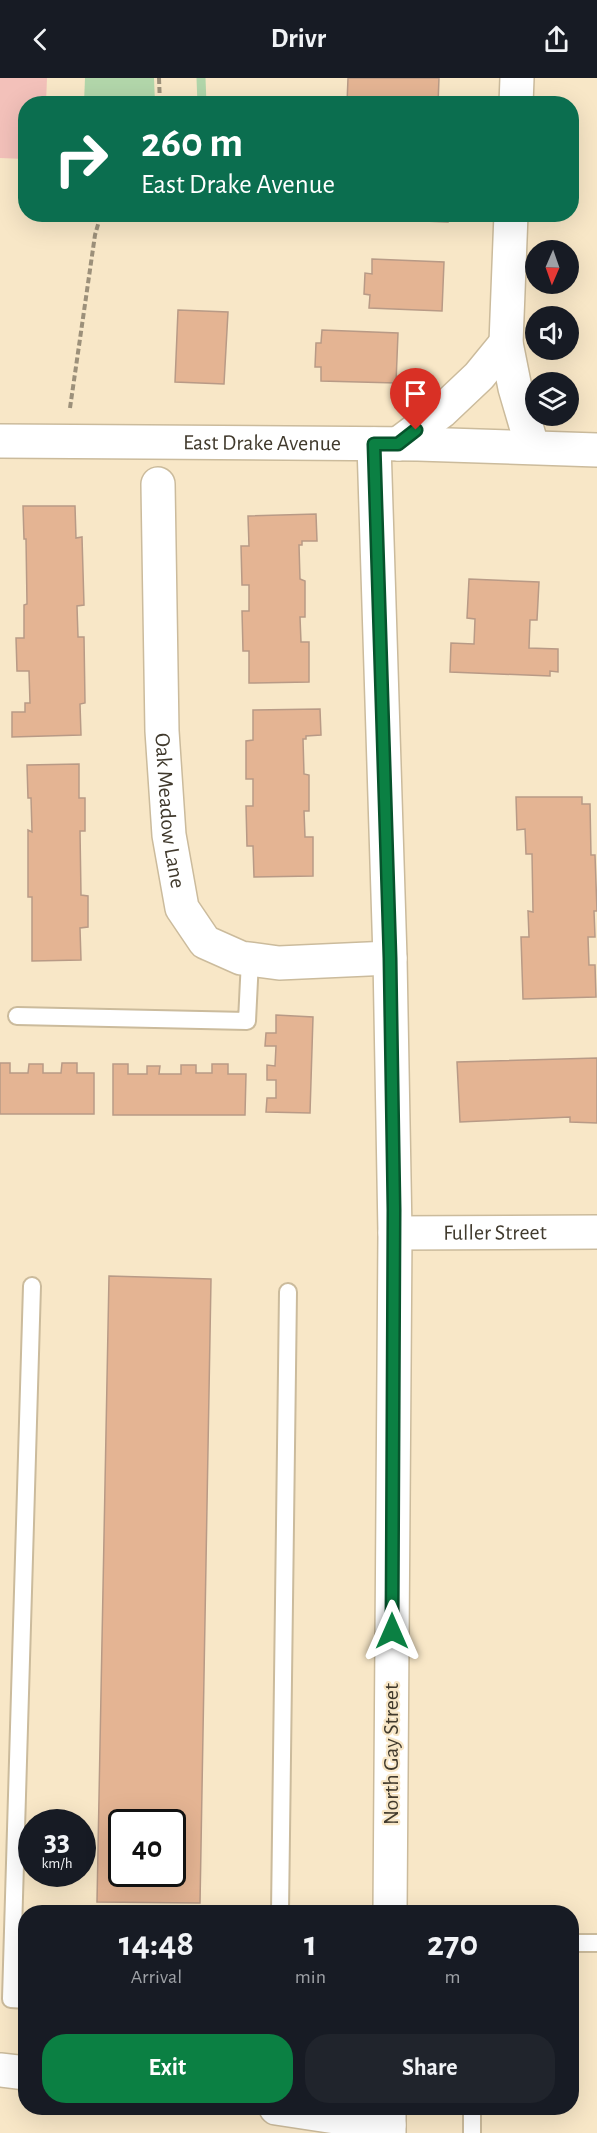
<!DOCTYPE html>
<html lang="en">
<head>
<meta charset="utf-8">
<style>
  :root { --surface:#171b24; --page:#20242c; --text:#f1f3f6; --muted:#9ea1a6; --accent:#0b8043 }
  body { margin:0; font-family:"Alegreya Sans",sans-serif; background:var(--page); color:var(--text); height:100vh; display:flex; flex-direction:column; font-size:22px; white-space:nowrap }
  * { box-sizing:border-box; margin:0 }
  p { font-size:20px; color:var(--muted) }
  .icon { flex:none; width:33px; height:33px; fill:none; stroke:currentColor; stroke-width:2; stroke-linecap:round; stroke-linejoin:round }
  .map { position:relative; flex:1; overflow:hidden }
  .drawer { position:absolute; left:18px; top:1827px; width:561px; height:210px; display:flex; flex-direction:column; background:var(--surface); border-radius:24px; box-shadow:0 6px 24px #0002 }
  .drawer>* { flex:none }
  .guide { position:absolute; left:18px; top:18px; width:561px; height:126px; border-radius:24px; box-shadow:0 6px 24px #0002; background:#0b6e4f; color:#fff; overflow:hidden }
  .needle { width:39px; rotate:182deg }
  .controls { position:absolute; left:525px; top:162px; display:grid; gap:12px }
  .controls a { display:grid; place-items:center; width:54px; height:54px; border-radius:50%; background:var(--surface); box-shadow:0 6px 24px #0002; font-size:30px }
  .speed { position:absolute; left:18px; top:1731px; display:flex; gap:12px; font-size:30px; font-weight:700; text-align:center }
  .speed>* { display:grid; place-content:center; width:78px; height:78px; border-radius:50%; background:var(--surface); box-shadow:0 6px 24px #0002; line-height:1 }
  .speed small { font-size:15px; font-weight:400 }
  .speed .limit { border:3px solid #111; border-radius:9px; background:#fff; color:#111 }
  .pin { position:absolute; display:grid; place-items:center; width:51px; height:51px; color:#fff; margin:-62px -26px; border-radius:50% 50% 50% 0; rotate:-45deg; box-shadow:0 0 6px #0007 }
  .pin .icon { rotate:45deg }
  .me { position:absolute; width:66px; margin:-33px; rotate:0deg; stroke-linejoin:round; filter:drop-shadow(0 0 4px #0008) }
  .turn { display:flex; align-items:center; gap:21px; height:126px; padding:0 24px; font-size:27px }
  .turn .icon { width:78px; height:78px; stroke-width:2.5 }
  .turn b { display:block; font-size:42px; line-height:51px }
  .eta { display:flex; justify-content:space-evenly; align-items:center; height:102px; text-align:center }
  .eta b { font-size:36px; font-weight:700; line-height:42px }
  .action { display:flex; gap:12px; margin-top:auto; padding:12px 24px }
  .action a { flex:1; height:69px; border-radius:24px; background:var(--accent); color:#fff; font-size:24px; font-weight:700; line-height:69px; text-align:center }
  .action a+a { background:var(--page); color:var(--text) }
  header { display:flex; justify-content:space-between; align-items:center; height:78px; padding:0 24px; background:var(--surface); font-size:27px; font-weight:700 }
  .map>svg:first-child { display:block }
</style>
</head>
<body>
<header><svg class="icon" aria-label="back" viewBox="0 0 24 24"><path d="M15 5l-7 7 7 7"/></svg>Drivr<svg class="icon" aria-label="share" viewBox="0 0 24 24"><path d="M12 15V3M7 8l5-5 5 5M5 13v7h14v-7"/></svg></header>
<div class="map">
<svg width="597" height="2055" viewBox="0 0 597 2055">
  <rect width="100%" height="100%" fill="#f8e7c7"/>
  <path fill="#f3c1ba" d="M0,0H47L46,25L26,26L25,81L0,80Z"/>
  <path fill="#b2d6aa" d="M85,0H154L155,25H84Z"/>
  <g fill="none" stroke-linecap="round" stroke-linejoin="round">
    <path stroke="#b2d6aa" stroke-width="9" d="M201,0L202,26"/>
  </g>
  <path fill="#e4b493" stroke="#b89a86" stroke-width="1.5" fill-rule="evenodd" d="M348,0H439L438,26H347Z
    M371,136H448V144L371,141Z
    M372,181L444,184L442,233L369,230L370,217L364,216L365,195L372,196Z
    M178,232L228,234L224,306L175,304Z
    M322,252L398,255L396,305L321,303V289H315L316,265H321Z
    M23,428H75L76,460L82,459L84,527L77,528L78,559H84L85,625L80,626L81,657L12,659V634H25V625H30L29,593H17L16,560H24V527L27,526L26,461H24Z
    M316,436L317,463H302V467H299L300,501L305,503V539H300L301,564H309V604L249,605V573H243L242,533H249V507H242L241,468H249L248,438Z
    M469,501L539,504L537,542H530L529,570L558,571V594L550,593V598L450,594L451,565L474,566L475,541L467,540Z
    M320,631L321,657L306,658V661H303L304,696L309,697V733H304L305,759H313V798L254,799L253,768H247L246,728H253V701H246V663L253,662V632Z
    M79,686V720H85V753H80L81,817L88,818V849L80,850L81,882L32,883V819H28V752L32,754L31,720H28L27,687Z
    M516,719H582V726H590L591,777H595L597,833H594L595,859H588L589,887H595L596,919L523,921L521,859H529L528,833L533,834L532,776H526L525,751L517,752Z
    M276,937L313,939L310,1035L266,1034L267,1020H276V1002H267V987L275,988L276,968H265L266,955H276Z
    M597,980V1045L570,1044V1039L460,1044L457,984Z
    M0,985H10V995H28L29,986H43V995H61L62,985H77V995H94V1036H0Z
    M113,986H128V996H147V988H160L159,996H181V987H196V995H212V986H228V996H246L245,1037H113Z
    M109,1198L211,1201L200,1825L97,1824ZM122,1744H172V1796H122Z"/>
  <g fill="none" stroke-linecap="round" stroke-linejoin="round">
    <g stroke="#cbbb9c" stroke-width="20">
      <path id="service" d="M17,938L247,943L250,882
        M280,1834L288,1214
        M572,1865H597
        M26,1922L11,1921L32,1208
        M472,2055V2030"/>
    </g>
    <g stroke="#cbbb9c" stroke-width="36">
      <g id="minor">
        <path id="s1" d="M158,406L162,653L169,757L182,830L205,864L241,880L279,885L390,880"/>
        <path id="s2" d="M395,1155L597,1154"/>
        <path d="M0,1992L26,1995"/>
        <path d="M276,2030L389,2047"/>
      </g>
    </g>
    <g stroke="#cbbb9c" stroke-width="36">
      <g id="tertiary">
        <path d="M516,26L517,0"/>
        <path d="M511,136L506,265L515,310L532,368"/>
        <path id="s3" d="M0,363L418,366L597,372"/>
        <path d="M374,366L390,880L395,1155L390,1834"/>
        <path d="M398,366L442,333L479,298L506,265"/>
        <path d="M389,2055V2030"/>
      </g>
    </g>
    <path stroke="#9c907a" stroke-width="4" stroke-dasharray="6 3" stroke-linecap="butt" d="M159,0L160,26
      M70,330L95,157L101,136"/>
    <use href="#service" stroke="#fff" stroke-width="16"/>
    <use href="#minor" stroke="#fff" stroke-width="33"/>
    <use href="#tertiary" stroke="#fff" stroke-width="33"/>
  </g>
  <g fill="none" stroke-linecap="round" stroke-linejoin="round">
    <g stroke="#07532c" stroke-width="15">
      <path id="route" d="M392,1553L394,1132L390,880L374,366H398L416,352"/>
    </g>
    <use href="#route" stroke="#0b8043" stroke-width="10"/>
  </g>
  <g text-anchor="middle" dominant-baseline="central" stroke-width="4.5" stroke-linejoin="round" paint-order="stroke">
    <g font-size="22" fill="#413a2d" stroke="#f8e7c7">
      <text stroke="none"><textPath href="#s3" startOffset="262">East Drake Avenue</textPath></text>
      <text stroke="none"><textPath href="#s1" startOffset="327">Oak Meadow Lane</textPath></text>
      <text stroke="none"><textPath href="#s2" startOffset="100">Fuller Street</textPath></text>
      <text transform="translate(391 1676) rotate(-90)">North Gay Street</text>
    </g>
  </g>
</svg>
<div class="controls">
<a><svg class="needle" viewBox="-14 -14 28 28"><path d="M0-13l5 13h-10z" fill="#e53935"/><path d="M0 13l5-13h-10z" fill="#9ea1a6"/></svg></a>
<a><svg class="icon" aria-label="sound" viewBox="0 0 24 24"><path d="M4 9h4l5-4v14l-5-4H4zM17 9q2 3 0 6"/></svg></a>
<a><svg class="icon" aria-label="layers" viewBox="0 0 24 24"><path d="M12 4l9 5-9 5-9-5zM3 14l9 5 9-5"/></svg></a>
</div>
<div class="speed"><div>33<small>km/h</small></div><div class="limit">40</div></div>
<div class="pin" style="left:416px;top:352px;background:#d93025"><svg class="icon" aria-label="arrive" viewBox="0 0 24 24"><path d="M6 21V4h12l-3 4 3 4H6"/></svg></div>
<svg class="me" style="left:392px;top:1553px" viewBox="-20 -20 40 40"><path d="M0-17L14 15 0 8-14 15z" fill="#0b8043" stroke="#fff" stroke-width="4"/></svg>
<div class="guide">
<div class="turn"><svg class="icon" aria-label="right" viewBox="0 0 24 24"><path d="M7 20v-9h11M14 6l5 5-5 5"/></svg><div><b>260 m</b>East Drake Avenue</div></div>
</div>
<section class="drawer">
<div class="eta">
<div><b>14:48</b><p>Arrival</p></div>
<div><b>1</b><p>min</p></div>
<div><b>270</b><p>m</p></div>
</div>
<div class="action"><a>Exit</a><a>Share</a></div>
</section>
</div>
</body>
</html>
